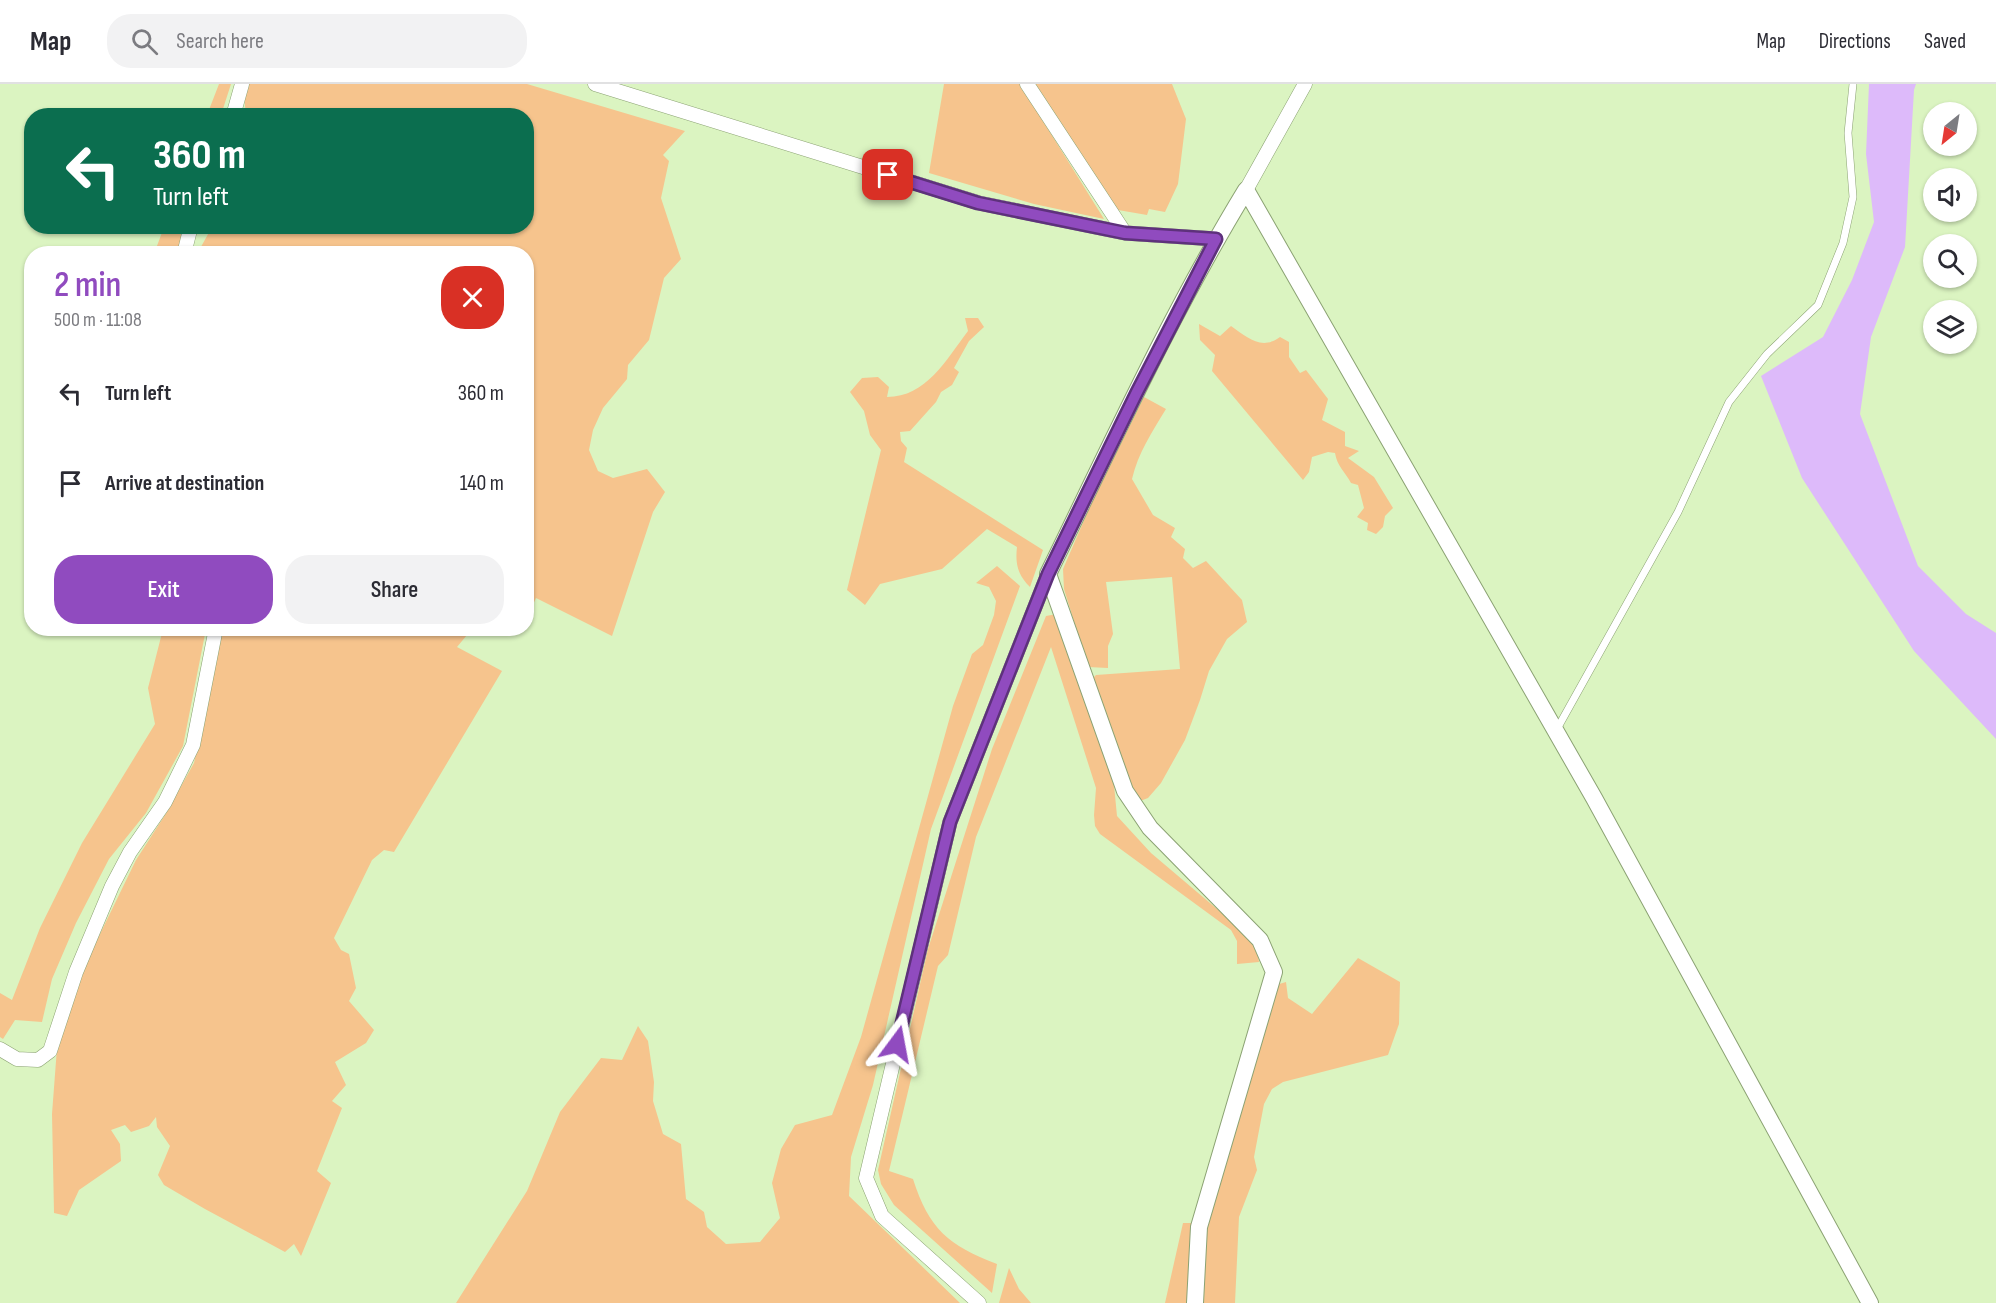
<!DOCTYPE html>
<html lang="en">
<head>
<meta charset="utf-8">
<style>
  :root { --surface:#fff; --page:#f2f2f3; --text:#2b2b33; --muted:#7c7c81; --line:#e1e1e2; --accent:#904bbf }
  body { margin:0; font-family:"Sofia Sans Condensed",sans-serif; background:var(--page); color:var(--text); height:100vh; display:flex; flex-direction:column; font-size:22px; white-space:nowrap }
  * { box-sizing:border-box; margin:0 }
  p { font-size:20px; color:var(--muted) }
  .icon { flex:none; width:33px; height:33px; fill:none; stroke:currentColor; stroke-width:2; stroke-linecap:round; stroke-linejoin:round }
  .map { position:relative; flex:1; overflow:hidden }
  .drawer { position:absolute; left:24px; top:162px; width:510px; height:390px; display:flex; flex-direction:column; background:var(--surface); border-radius:24px; box-shadow:0 2px 4px #0004 }
  .drawer>* { flex:none }
  .banner { position:absolute; left:24px; top:24px; width:510px; height:126px; border-radius:24px; box-shadow:0 2px 4px #0004; background:#0b6e4f; color:#fff; overflow:hidden }
  .needle { width:39px; rotate:210deg }
  .fabs { position:absolute; left:1923px; top:18px; display:grid; gap:12px }
  .fabs a { display:grid; place-items:center; width:54px; height:54px; border-radius:50%; background:var(--surface); box-shadow:0 2px 4px #0004; font-size:30px }
  .pin { position:absolute; display:grid; place-items:center; width:51px; height:51px; color:#fff; margin:-26px; border-radius:12px; box-shadow:0 3px 9px #0006 }
  .me { position:absolute; width:66px; margin:-33px; rotate:13deg; stroke-linejoin:round; filter:drop-shadow(0 0 4px #0008) }
  .turn { display:flex; align-items:center; gap:21px; height:126px; padding:0 30px; font-size:27px }
  .turn .icon { width:78px; height:78px; stroke-width:2.5 }
  .turn b { display:block; font-size:42px; line-height:51px }
  .round { display:grid; place-items:center; flex:none; width:63px; height:63px; border-radius:24px; background:var(--page) }
  .overview { display:flex; align-items:center; justify-content:space-between; height:102px; padding:0 30px }
  h1 { font-size:36px; font-weight:600; line-height:45px; color:var(--accent) }
  .action { display:flex; gap:12px; margin-top:auto; padding:12px 30px }
  .action a { flex:1; height:69px; border-radius:24px; background:var(--accent); color:#fff; font-size:24px; font-weight:600; line-height:69px; text-align:center }
  .action a+a { background:var(--page); color:var(--text) }
  ul { padding:0; list-style:none }
  li { display:flex; align-items:center; gap:18px; height:90px; padding:0 30px }
  li div { flex:1 }
  li b { display:block; font-size:22px }
  li em { font-style:normal }
  header { display:flex; align-items:center; gap:36px; box-sizing:border-box; height:84px; padding:0 30px; background:var(--surface); border-bottom:2px solid var(--line) }
  header strong { font-size:28px }
  nav { display:flex; gap:33px; margin-inline-start:auto; font-size:21px }
  .search { width:420px; height:54px; background:var(--page); display:flex; align-items:center; gap:15px; box-sizing:border-box; padding:0 21px; border-radius:24px; color:var(--muted); font-size:22px }
  .map>svg:first-child { display:block }
</style>
</head>
<body>
<header>
<strong>Map</strong>
<div class="search"><svg class="icon" aria-label="search" viewBox="0 0 24 24"><circle cx="10" cy="10" r="6"/><path d="M15 15l6 6"/></svg>Search here</div>
<nav><a>Map</a><a>Directions</a><a>Saved</a></nav>
</header>
<div class="map">
<svg width="1996" height="1219" viewBox="0 0 1996 1219">
  <rect width="100%" height="100%" fill="#dbf4c1"/>
  <path fill="#f6c48d" d="M219,0H231L221,31H207Z
    M248,0H527L685,47L663,71L669,77L661,114L681,175L664,194L649,256L628,281L627,295L603,324L593,346L589,366L598,387L613,394L647,385L665,408L653,428L612,552L536,514L527,534L526,170H197L212,143L526,142V32L246,31L244,12Z
    M944,0H1020L1104,135L1034,120L929,89Z
    M1035,0H1172L1186,35L1178,100L1165,128L1149,125L1147,131L1118,126L1110,114L1107,115Z
    M164,143H186L177,169L154,170Z
    M965,234H978L984,243L969,257L954,284L959,288L952,301L941,308L936,318L910,347L900,348L901,357L907,364L904,378L1043,466L1030,503C1018,491 1015,480 1017,463L987,445L942,485L880,500L865,521L847,506L881,366L870,351L864,327L850,308L862,294L878,293L889,303L887,313C926,313 946,276 968,247Z
    M1199,240L1220,252L1231,242C1247,253 1261,267 1280,253L1289,258V273L1300,289L1306,286L1328,315L1322,336L1345,348V362L1359,367L1348,374L1374,393L1393,424L1385,432L1383,443L1376,450L1367,446L1368,439L1357,433L1364,424L1358,401L1351,399C1345,388 1337,382 1335,369L1328,368L1312,373L1309,388L1303,396L1212,287L1215,271L1200,256Z
    M1144,313L1166,325C1152,348 1138,369 1132,395L1153,431L1175,444L1171,453L1185,465L1183,474L1193,484L1206,477L1242,516L1247,538L1227,555L1209,587L1200,616L1185,656L1161,699L1148,714L1140,717L1134,711L1092,595L1096,591L1180,585L1172,493L1106,498L1113,550L1108,562V584L1088,583L1064,505L1063,485L1092,418Z
    M997,482L1020,502L931,745L873,1001L851,1073L849,1112L960,1219H456L527,1107L560,1028L601,974L622,976L638,942L648,957L654,998L653,1017L663,1050L681,1060L686,1115L704,1128L707,1143L726,1160L760,1158L780,1134L772,1099L781,1065L795,1041L832,1031L861,953L953,622L972,570L983,561L994,531L996,517L989,503L976,499Z
    M1057,530L1114,701L1117,732L1151,769L1243,847L1257,865L1259,878L1237,880V857L1231,846L1100,750L1095,742L1094,731L1096,704L1051,563L976,753L948,871L938,882L889,1087L913,1095C929,1145 948,1161 997,1180L992,1209L894,1121L881,1100L878,1086L928,865L992,665L1046,532Z
    M163,545H206L183,662L146,729L109,775L76,839L52,895L42,938L15,936L3,955L0,953V909L12,916L40,844L82,759L155,640L148,604Z
    M222,545H472L457,563L502,587L394,768L384,766L372,776L334,854L341,866L349,870L356,904L349,917L374,946L366,959L335,978L346,1001L332,1017L342,1024L317,1087L331,1099L301,1172L294,1160L285,1168L205,1125L164,1101L158,1091L170,1062L157,1043L156,1033L149,1042L131,1048L125,1041L111,1046L120,1060L121,1077L79,1106L67,1132L54,1129L52,1030L57,964L81,889L136,776L165,731L194,679Z
    M1358,874L1400,898L1399,940L1388,971L1283,998L1272,1005L1264,1020L1254,1073L1257,1086L1239,1133L1235,1219H1204L1205,1148L1276,901L1286,898L1288,914L1312,930Z
    M1183,1139H1192L1195,1219H1165Z
    M1009,1184L1019,1205L1031,1219H999Z"/>
  <path fill="#ddbafa" d="M1869,0H1916L1914,6L1905,163L1871,253L1860,330L1918,482L1966,530L1996,549V655L1914,567L1802,394L1761,292L1823,253L1852,196L1874,138L1866,70Z"/>
  <g fill="none" stroke-linecap="round" stroke-linejoin="round">
    <g stroke="#8ba273" stroke-width="8">
      <path id="service" d="M1557,645L1678,428L1729,318L1767,270L1818,221L1843,159L1853,113L1848,49L1853,0"/>
    </g>
    <g stroke="#8ba273" stroke-width="15">
      <path id="minor" d="M595,0L979,119L1125,149L1216,155
        M1027,0L1125,149
        M233,32L242,0
        M1246,106L1305,0
        M184,170L191,142
        M0,965L17,975L38,976L50,967L76,888L112,802L130,768L165,718L193,661L216,544
        M979,1219L882,1132L866,1094L950,738L1048,490"/>
    </g>
    <g stroke="#8ba273" stroke-width="18">
      <path id="tertiary" d="M1195,1219L1199,1143L1274,888L1260,856L1150,744L1125,707L1048,490C1111,361 1171,229 1246,106L1594,714L1870,1219"/>
    </g>
    <use href="#service" stroke="#fff" stroke-width="7"/>
    <use href="#minor" stroke="#fff" stroke-width="14"/>
    <use href="#tertiary" stroke="#fff" stroke-width="16"/>
  </g>
  <g fill="none" stroke-linecap="round" stroke-linejoin="round">
    <g stroke="#5e317c" stroke-width="15">
      <path id="route" d="M888,91L978,119L1125,149L1216,155L1137,308L1048,490L950,738L897,960"/>
    </g>
    <use href="#route" stroke="#904bbf" stroke-width="10"/>
  </g>
</svg>
<div class="fabs">
<a><svg class="needle" viewBox="-14 -14 28 28"><path d="M0-13l5 13h-10z" fill="#e53935"/><path d="M0 13l5-13h-10z" fill="#7c7c81"/></svg></a>
<a><svg class="icon" aria-label="sound" viewBox="0 0 24 24"><path d="M4 9h4l5-4v14l-5-4H4zM17 9q2 3 0 6"/></svg></a>
<a><svg class="icon" aria-label="search" viewBox="0 0 24 24"><circle cx="10" cy="10" r="6"/><path d="M15 15l6 6"/></svg></a>
<a><svg class="icon" aria-label="layers" viewBox="0 0 24 24"><path d="M12 4l9 5-9 5-9-5zM3 14l9 5 9-5"/></svg></a>
</div>
<div class="pin" style="left:888px;top:91px;background:#d93025"><svg class="icon" aria-label="arrive" viewBox="0 0 24 24"><path d="M6 21V4h12l-3 4 3 4H6"/></svg></div>
<svg class="me" style="left:897px;top:960px" viewBox="-20 -20 40 40"><path d="M0-17L14 15 0 8-14 15z" fill="#904bbf" stroke="#fff" stroke-width="4"/></svg>
<div class="banner">
<div class="turn"><svg class="icon" aria-label="left" viewBox="0 0 24 24"><path d="M17 20v-9H6M10 6l-5 5 5 5"/></svg><div><b>360 m</b>Turn left</div></div>
</div>
<section class="drawer">
<div class="overview"><div><h1>2 min</h1><p>500 m · 11:08</p></div><a class="round" style="background:#d93025;color:#fff"><svg class="icon" aria-label="close" viewBox="0 0 24 24"><path d="M6 6l12 12M18 6L6 18"/></svg></a></div>
<ul>
<li><svg class="icon" aria-label="left" viewBox="0 0 24 24"><path d="M17 20v-9H6M10 6l-5 5 5 5"/></svg><div><b>Turn left</b></div><em>360 m</em></li>
<li><svg class="icon" aria-label="arrive" viewBox="0 0 24 24"><path d="M6 21V4h12l-3 4 3 4H6"/></svg><div><b>Arrive at destination</b></div><em>140 m</em></li>
</ul>
<div class="action"><a>Exit</a><a>Share</a></div>
</section>
</div>
</body>
</html>
